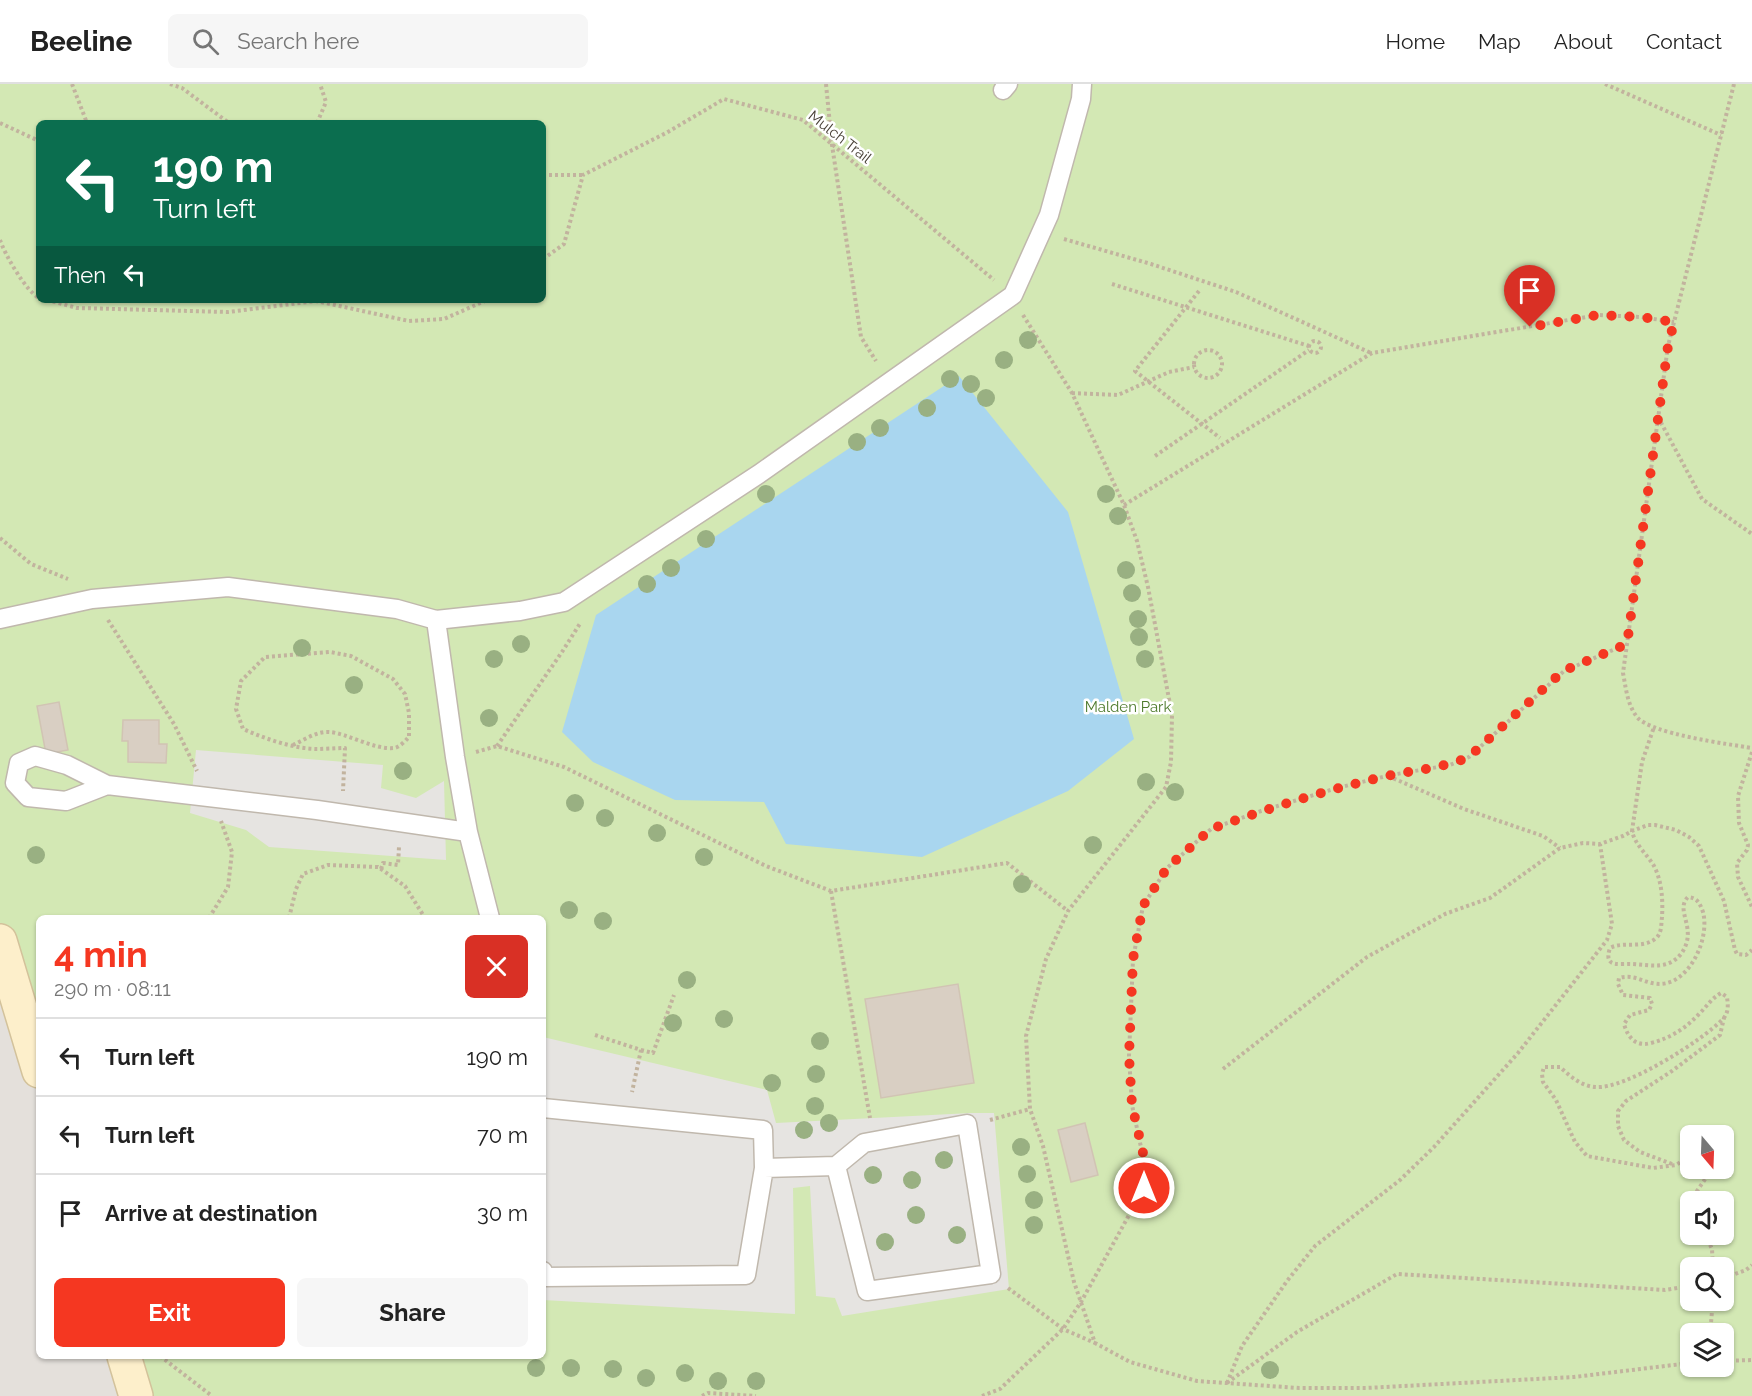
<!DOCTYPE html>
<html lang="en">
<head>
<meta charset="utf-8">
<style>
  :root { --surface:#fff; --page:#f6f6f6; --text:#222; --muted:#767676; --line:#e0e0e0; --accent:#f53721 }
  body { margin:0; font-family:Raleway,sans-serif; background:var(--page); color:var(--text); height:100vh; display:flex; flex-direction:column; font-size:22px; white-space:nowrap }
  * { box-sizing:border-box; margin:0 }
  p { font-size:20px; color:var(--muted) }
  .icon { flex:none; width:33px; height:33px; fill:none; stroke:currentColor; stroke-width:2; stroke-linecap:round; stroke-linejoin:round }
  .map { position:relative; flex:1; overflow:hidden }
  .panel { position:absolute; left:36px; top:831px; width:510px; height:444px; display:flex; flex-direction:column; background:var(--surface); border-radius:9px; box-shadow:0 2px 4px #0004 }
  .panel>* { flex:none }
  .hud { position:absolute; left:36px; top:36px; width:510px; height:183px; border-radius:9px; box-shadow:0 2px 4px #0004; background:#0b6e4f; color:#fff; overflow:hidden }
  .needle { width:39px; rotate:161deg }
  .tools { position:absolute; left:1680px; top:1041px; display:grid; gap:12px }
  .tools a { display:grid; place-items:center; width:54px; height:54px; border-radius:9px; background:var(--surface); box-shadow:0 2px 4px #0004; font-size:30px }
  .pin { position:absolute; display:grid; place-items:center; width:51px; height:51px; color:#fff; margin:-62px -26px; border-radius:50% 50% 50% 0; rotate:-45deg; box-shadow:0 0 6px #0007 }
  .pin .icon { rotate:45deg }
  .me { position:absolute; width:66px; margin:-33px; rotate:0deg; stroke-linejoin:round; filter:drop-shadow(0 0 4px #0008) }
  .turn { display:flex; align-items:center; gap:21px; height:126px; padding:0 18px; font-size:27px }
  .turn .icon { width:78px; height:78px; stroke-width:2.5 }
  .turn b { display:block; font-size:42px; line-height:51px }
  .then { display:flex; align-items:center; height:57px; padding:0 18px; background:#0003; gap:12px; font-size:22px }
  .round { display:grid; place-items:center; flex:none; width:63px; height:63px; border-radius:9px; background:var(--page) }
  .head { display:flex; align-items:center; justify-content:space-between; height:102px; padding:0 18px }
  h1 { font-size:36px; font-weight:700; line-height:45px; color:var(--accent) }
  .cta { display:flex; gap:12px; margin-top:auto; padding:12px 18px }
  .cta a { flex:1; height:69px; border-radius:9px; background:var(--accent); color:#fff; font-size:24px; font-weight:700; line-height:69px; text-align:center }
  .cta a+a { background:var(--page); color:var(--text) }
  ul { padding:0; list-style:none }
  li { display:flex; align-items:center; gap:18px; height:78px; padding:0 18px; border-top:2px solid var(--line) }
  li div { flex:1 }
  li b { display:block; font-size:22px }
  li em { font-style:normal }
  header { display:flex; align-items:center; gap:36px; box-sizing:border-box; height:84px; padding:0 30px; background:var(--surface); border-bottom:2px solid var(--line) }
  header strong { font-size:28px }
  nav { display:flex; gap:33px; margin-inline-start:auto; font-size:21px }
  .search { width:420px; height:54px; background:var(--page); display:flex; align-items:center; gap:15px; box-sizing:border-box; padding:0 21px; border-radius:9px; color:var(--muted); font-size:22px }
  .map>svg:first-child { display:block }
</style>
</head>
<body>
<header>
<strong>Beeline</strong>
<div class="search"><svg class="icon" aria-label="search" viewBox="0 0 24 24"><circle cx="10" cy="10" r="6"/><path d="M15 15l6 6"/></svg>Search here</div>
<nav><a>Home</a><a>Map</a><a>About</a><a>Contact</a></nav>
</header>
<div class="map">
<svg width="1752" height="1312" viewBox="0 0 1752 1312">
  <rect width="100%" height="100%" fill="#f5f1ea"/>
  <path fill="#e4e0db" d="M0,848L39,979V1272H126L138,1312H0Z"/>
  <path fill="#d3e8b4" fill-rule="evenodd" d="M0,0H1752V1312H138L126,1272H543V834H39V979L0,847ZM39,39H543V216H39ZM1690,1052H1724V1084H1690ZM1690,1118H1724V1150H1690ZM1690,1184H1724V1216H1690ZM1690,1250H1724V1282H1690Z"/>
  <path fill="#e6e4e1" d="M196,666L383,681L381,704L416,714L444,697L446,776L269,763L246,746L190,729Z
    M543,953L767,1006L776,1039L971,1029H994L1009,1205L842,1232L835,1214L816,1212L810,1102L793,1104L795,1230L543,1216Z"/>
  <path fill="#a9d6ef" d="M959,292L1068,428L1134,655L1068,707L922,773L786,760L764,718L675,716L593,678L562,648L596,531Z"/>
  <path fill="#d9cfc3" stroke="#d1c4b3" stroke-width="1.5" d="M59,618L68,666L46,670L37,622Z
    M123,636H159V660H167L166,679L128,678V657H122Z
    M958,900L974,999L881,1014L865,915Z
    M1085,1039L1098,1091L1071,1098L1058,1046Z"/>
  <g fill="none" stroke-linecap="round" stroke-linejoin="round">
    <g stroke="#c0b8ad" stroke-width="21">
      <path id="service" d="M1003,6L1008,0
        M0,535L92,515L228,503L397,525L436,536L520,527L564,518L759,390L1013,211L1049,131L1081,15L1082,0
        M436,536L455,673L468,748L490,834
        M107,701L66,717L28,713L15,699L19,679L35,672L67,681L107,701L317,726L468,748
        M543,1024L763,1046L764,1084L746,1191L544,1193L543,1187
        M764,1084L836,1082L864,1059L967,1040L991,1190L867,1207L836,1082"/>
    </g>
    <g stroke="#d3c29b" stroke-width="36">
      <path id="secondary" d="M0,857L39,987
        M124,1272L136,1312"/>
    </g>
    <path stroke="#c2b39e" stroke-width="4" stroke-dasharray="3 3" stroke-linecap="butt" d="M72,0L87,39
      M170,0L182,4L229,39
      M826,0L832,61L861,253L876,277
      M1605,0L1721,51
      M1734,0L1668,262L1623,589C1626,604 1627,620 1637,633C1651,650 1728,660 1752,664
      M0,39L39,57
      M317,39L326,18L320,0
      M543,91H583
      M1064,155L1151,180L1236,208L1371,269
      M0,156C5,171 26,207 39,214
      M543,175L564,160L583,91L666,49L724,15L803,36L994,196
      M1112,200L1309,262
      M1199,207L1135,287L1220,354
      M47,216L77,224L228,228L316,217L409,237L444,235L487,216
      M1023,231L1072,309L1124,421L1137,457L1148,503L1172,631L1171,678L1166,703L1068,827L1046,875L1026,952L1030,1025L1043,1062L1074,1198L1095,1259L1130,1278L1197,1297L1299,1304H1366L1574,1293L1690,1279
      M1309 263a6 6 0 1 1 12 0a6 6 0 1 1-12 0Z
      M1194 280a14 14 0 1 1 28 0a14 14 0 1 1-28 0Z
      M1072,309L1118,311L1169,288L1194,283
      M1658,333L1702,415L1752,450
      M1155,372L1309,266
      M1124,421L1372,269L1598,231L1641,233L1674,238
      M0,454L31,480L68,495
      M108,536L174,640L197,687
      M293,661C304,656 317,647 329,648C347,649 374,666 394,664C400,663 405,657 409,653V629L405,610L393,595L351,572L330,568L265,573L241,597L236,625L243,645C266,655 291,664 316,665C325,665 335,664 345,664L343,707
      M497,662L562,568L581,538
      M476,668L497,662L564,683L766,782L831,807L1007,779L1068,827
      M1752,668L1738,712L1739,739L1748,761L1747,766L1737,779L1738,793L1752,823
      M1388,692L1464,725L1543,752L1560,764
      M381,785L383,779L398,781L399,763
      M831,807L870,1034
      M209,834L228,803L232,768L221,737
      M289,834L296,805L303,790L328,781L378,783L405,802L425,834
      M595,951L641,966L632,1008
      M641,966L653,969L674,911
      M1223,985L1367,873L1445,830L1490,814L1560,764L1583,759L1600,760L1623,752L1632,747L1642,678L1654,643
      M990,1036L1030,1025
      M1722,1052L1727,1049L1730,1068L1724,1074
      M1690,1072L1676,1081L1653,1084L1587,1072L1575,1058L1556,1016L1543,998L1542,990L1544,983H1560C1570,992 1581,1002 1595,1003C1625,1006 1703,956 1723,935C1729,928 1728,921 1727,913L1721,909C1712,914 1707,922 1700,929C1686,944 1671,954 1651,959C1636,963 1628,954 1624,940L1630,931L1649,926L1652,920L1650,914L1623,911L1618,900L1619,894C1639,888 1650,907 1673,897C1695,886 1709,851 1703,828C1700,820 1698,814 1688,813C1674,827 1699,845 1681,870C1668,886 1651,881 1633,880C1620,879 1603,885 1610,864C1623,857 1642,865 1655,855C1662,850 1661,841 1662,833C1663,817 1662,797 1654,782C1647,770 1635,761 1632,747L1648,741H1655L1676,746L1689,753L1699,762L1724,817L1735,866L1737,870L1746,871L1752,866
      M1672,1080L1640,1068L1624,1056L1618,1042V1027L1626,1017L1672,987L1720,951L1724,934
      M1693,1118L1692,1114L1713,1084
      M1705,1150L1712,1165L1713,1184
      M1724,1194L1746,1186L1752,1181
      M1008,1204L1063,1245L1095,1259
      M1710,1250L1713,1216
      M160,1272L212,1312
      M1724,1277L1752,1276
      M1227,1299L1242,1262L1287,1197L1315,1162L1400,1096L1434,1063L1518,969L1607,856L1612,840L1600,760
      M1227,1299L1297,1248L1397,1190L1665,1206L1690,1202
      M702,1312L708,1309L756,1312
      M982,1312L1000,1305L1063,1245L1081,1218L1144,1104L1145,1082L1132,1021L1129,972L1133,875L1143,822L1167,784L1211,745L1261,727L1337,704L1391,691L1450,681L1469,673L1564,587L1627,560"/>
    <use href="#service" stroke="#fff" stroke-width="18"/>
    <use href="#secondary" stroke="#fdefcb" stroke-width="33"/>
  </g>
  <g fill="#99b082">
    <circle cx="1028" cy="256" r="9"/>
    <circle cx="1004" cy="276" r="9"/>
    <circle cx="950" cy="295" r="9"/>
    <circle cx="971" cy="300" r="9"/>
    <circle cx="986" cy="314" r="9"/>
    <circle cx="927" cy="324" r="9"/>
    <circle cx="880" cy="344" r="9"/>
    <circle cx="857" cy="358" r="9"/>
    <circle cx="766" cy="410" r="9"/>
    <circle cx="1106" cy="410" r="9"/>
    <circle cx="1118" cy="432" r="9"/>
    <circle cx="706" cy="455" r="9"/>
    <circle cx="671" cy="484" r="9"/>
    <circle cx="1126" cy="486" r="9"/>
    <circle cx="647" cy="500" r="9"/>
    <circle cx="1132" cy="509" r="9"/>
    <circle cx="1138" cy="535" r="9"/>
    <circle cx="1139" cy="553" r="9"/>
    <circle cx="521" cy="560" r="9"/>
    <circle cx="302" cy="564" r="9"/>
    <circle cx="494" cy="575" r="9"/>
    <circle cx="1145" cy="575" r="9"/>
    <circle cx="354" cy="601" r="9"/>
    <circle cx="489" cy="634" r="9"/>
    <circle cx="403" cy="687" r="9"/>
    <circle cx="1146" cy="698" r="9"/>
    <circle cx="1175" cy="708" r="9"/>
    <circle cx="575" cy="719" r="9"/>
    <circle cx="605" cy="734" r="9"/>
    <circle cx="657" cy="749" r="9"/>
    <circle cx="1093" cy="761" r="9"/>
    <circle cx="36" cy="771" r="9"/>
    <circle cx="704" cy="773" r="9"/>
    <circle cx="1022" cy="800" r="9"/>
    <circle cx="569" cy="826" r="9"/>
    <circle cx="603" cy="837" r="9"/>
    <circle cx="687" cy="896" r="9"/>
    <circle cx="724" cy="935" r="9"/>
    <circle cx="673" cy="939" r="9"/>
    <circle cx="820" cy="957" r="9"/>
    <circle cx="816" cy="990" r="9"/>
    <circle cx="772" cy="999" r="9"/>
    <circle cx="815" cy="1022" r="9"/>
    <circle cx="829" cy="1039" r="9"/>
    <circle cx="804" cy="1046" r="9"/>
    <circle cx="1021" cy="1063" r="9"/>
    <circle cx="944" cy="1076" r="9"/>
    <circle cx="1027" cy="1090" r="9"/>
    <circle cx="873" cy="1091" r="9"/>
    <circle cx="912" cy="1096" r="9"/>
    <circle cx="1034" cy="1116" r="9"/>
    <circle cx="916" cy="1131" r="9"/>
    <circle cx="1034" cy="1141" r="9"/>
    <circle cx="957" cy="1151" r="9"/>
    <circle cx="885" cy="1158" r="9"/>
    <circle cx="536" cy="1284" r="9"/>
    <circle cx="571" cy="1284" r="9"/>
    <circle cx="613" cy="1285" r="9"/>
    <circle cx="1270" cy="1286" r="9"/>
    <circle cx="685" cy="1289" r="9"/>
    <circle cx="646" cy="1294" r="9"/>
    <circle cx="718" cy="1297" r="9"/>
    <circle cx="756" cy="1297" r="9"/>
  </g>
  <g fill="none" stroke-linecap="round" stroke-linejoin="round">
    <path stroke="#f53721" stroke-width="10" stroke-dasharray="0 18" d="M1144,1104L1146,1082L1132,1021L1129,972L1133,875L1143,822L1167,784L1211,745L1228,739C1279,721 1331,705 1383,693C1412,686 1441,685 1469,673L1563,587L1627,560L1668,262L1674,238L1641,233L1598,231L1530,243"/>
  </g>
  <g text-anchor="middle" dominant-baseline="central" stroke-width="5" stroke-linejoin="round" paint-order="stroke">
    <g font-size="15" fill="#494138" stroke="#fff">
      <text transform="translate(840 53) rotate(38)">Mulch Trail</text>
    </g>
    <g font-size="15" fill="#4d7a2c" stroke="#fff">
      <text x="1128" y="623">Malden Park</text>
    </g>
  </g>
</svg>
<div class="tools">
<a><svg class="needle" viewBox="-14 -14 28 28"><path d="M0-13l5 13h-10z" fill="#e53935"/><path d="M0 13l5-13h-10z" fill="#767676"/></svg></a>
<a><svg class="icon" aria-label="sound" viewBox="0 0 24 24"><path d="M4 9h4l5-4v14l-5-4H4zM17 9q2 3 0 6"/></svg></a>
<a><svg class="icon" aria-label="search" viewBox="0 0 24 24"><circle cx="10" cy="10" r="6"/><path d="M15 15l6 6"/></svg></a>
<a><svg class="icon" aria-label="layers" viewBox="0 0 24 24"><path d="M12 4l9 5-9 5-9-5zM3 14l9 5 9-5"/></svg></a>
</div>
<div class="pin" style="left:1530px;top:243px;background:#d93025"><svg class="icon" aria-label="arrive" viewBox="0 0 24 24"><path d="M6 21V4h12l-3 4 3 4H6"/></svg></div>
<svg class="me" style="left:1144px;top:1104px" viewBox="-20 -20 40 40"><circle r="17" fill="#f53721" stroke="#fff" stroke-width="3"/><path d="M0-11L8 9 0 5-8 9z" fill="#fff"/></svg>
<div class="hud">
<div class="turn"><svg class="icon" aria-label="left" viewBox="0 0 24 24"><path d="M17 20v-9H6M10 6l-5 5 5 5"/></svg><div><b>190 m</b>Turn left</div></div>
<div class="then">Then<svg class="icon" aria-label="left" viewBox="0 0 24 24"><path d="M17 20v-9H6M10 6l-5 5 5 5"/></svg></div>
</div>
<section class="panel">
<div class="head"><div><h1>4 min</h1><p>290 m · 08:11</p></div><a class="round" style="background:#d93025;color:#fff"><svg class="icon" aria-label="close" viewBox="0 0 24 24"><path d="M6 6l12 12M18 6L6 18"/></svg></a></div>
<ul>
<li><svg class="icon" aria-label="left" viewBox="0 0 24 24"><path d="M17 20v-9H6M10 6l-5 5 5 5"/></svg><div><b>Turn left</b></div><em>190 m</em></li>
<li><svg class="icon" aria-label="left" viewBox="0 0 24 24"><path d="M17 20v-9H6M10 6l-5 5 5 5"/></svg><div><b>Turn left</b></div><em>70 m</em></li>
<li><svg class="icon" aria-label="arrive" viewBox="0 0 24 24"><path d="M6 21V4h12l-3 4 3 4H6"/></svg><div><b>Arrive at destination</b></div><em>30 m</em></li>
</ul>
<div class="cta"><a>Exit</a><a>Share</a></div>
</section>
</div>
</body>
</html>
